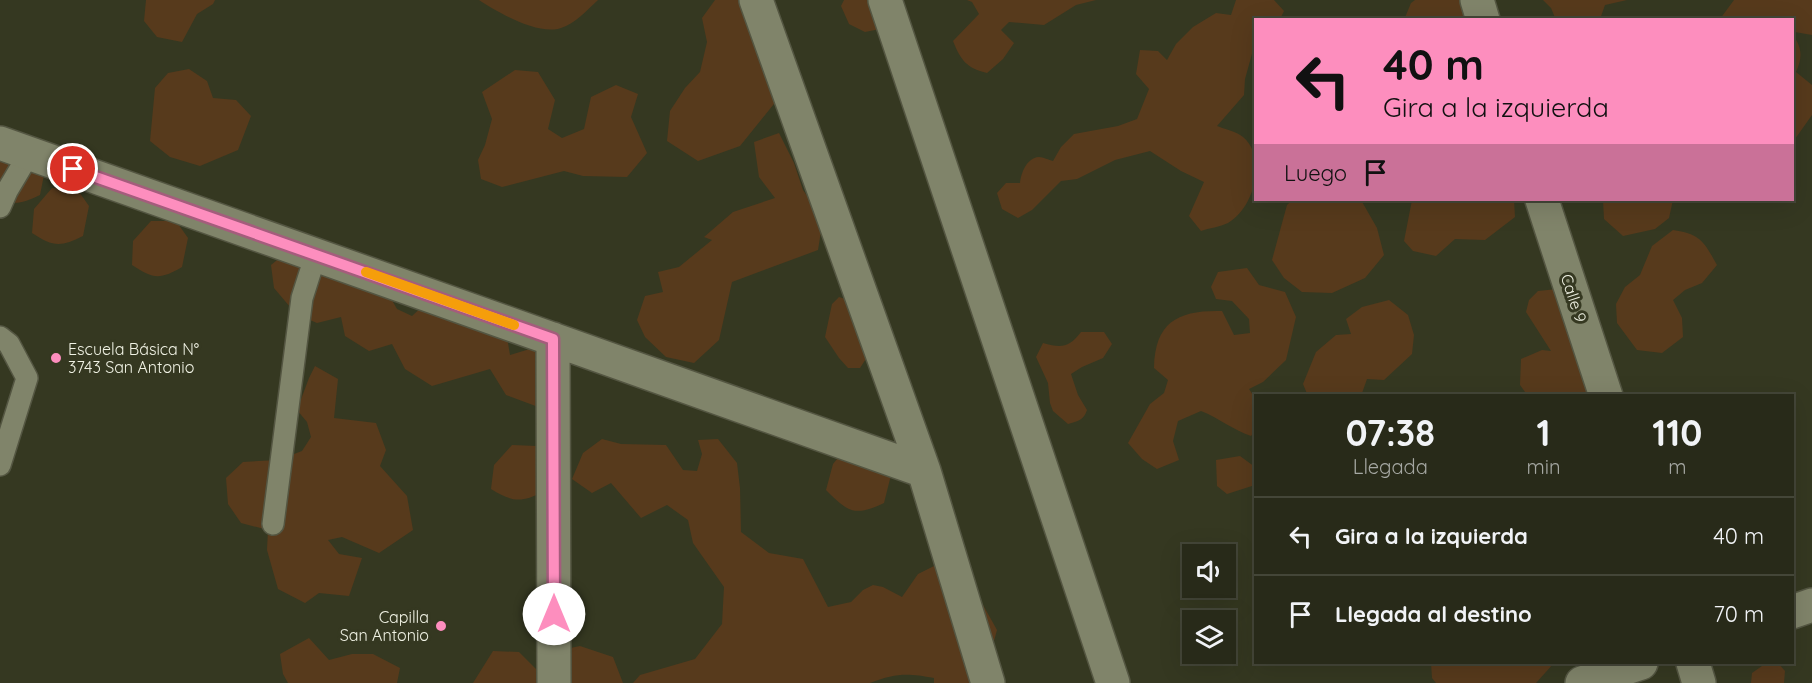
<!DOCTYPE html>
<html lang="es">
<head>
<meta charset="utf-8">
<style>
  :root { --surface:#282a19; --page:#303222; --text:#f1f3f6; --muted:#a5a7a2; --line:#444638 }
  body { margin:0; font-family:Quicksand,sans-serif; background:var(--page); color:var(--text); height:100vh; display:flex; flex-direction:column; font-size:22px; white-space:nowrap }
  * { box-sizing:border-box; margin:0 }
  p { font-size:20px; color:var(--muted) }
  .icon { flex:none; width:33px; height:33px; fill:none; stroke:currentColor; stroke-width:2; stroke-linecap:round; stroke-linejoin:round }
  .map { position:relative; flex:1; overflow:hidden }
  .sheet { position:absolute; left:1254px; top:394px; width:540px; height:270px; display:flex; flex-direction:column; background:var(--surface); border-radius:0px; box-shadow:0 6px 24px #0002,0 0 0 2px var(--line) }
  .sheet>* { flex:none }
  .guide { position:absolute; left:1254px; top:18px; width:540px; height:183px; border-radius:0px; box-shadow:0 6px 24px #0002,0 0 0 2px var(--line); background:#fd8ebe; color:#111; overflow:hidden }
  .controls { position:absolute; left:1182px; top:544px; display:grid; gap:12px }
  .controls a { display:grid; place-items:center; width:54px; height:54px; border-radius:0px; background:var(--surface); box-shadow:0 6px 24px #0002,0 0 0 2px var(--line); font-size:30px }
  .pin { position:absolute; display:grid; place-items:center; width:51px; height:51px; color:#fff; margin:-26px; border:3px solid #fff; border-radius:50%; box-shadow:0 2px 6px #0007 }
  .me { position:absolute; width:66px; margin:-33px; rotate:0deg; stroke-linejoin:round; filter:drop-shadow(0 0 4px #0008) }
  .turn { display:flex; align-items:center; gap:21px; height:126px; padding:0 30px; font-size:27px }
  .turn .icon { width:78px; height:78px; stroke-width:2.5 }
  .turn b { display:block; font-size:42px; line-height:51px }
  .then { display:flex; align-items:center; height:57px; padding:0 30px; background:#0003; gap:12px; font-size:22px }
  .eta { display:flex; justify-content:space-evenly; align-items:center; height:102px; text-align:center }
  .eta b { font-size:36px; font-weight:700; line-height:42px }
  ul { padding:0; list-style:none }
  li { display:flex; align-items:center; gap:18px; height:78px; padding:0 30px; border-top:2px solid var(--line) }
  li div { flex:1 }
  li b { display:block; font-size:22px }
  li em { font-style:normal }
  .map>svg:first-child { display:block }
</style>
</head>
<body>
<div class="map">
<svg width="1812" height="683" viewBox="0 0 1812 683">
  <rect width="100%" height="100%" fill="#353821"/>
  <path fill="#573a1c" d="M146,0H215L213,4L197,14L182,42L157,37L144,21Z
    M479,0H598C587,10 575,24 561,28C539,36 497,12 479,0Z
    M715,0H750L782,94L740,146L698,161L667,141L670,111L685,88L700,72L707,42L702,18Z
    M844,0H892L885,28L865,32L849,24L841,6Z
    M967,0H1096L1076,5L1044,25L1009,22L1001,30L1014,43L1003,59L987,73C967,68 961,61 953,41L979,14L972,2Z
    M1236,0H1274L1284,11L1280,19L1256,20L1255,43L1245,79L1244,95L1217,126C1224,129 1236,131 1243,137C1268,158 1254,208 1228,223C1220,227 1209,228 1201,231L1189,216L1204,182L1181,171L1150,151L1115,160L1077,179L1061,181L1032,210L1018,218L1002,209L997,193L1006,183H1020C1021,174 1026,158 1039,157C1043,157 1049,160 1053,161L1061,147L1074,134L1118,126L1137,119L1149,89L1136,74L1140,50L1158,51L1167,60L1176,44L1193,27L1216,13L1231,15Z
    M1415,0H1471L1472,19L1404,20L1411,3Z
    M1543,0H1627L1605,5L1600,19L1556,20L1551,8Z
    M1734,0H1812V35L1795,32L1793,29L1792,20L1786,19L1784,17L1785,19H1720Z
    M1792,33C1802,48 1803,56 1796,72L1812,85V115L1795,139H1792Z
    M189,69L207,81L213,98L236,100L251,116L238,150L200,166L170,157L150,141L155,88L168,73Z
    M515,70L538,72L555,100L548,129L562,138L584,129L591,97L616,85L638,94L631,117L647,153L627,177L583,176L564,171L502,187L481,179L478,160L485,145L492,119L482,92Z
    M779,133L794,163L803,190L823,219L818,250L732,282L719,340L694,363L666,357L645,337L637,320L645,296L663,292L658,272L679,267L712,240L704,237L733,212L775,198L759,177L754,142Z
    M0,158L46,165L40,195C27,201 14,207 0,199Z
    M52,188L77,189L89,206L83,236C61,247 53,247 32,233L34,209Z
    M1292,200H1361L1377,228L1384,255L1365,278L1332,293L1302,292L1284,278L1272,260L1287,205Z
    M1412,200H1446L1465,203L1471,200H1514L1515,217L1485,240L1455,239L1436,256L1413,251L1404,241Z
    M1603,200H1673L1669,218L1655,229L1623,236L1604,219Z
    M151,221H176L188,238L182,267C160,280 153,279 132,265L133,241Z
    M1673,230C1701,234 1704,242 1717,265L1702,283L1685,290L1673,300L1682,318L1683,337L1662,353L1637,350L1617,323L1616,304L1625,287L1640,275L1652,246Z
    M287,252L385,288L397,309L412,316L426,303L499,329L508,343L510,355L543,345L541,408L506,395L490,369L432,386L405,369L392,344L369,351L345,336L341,317L317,323L296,314L274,288L271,265Z
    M1247,268L1259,285L1285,292L1296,317L1286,360L1263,382L1249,389L1255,398V431L1251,436C1233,430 1219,418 1201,411L1178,421L1173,441L1179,460L1157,469L1142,459L1128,443L1150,404L1164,393L1168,380L1154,368C1155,321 1179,310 1222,311L1234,335L1250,333L1249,319L1232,301L1216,299L1211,287L1218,272Z
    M1567,288L1598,368L1586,390L1590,396H1528L1520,385L1521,359L1542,350L1551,351L1526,312L1529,300L1538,291Z
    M839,297L852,301L871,351L860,368H848L839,358L825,337L832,304Z
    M1389,300L1408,315L1414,335L1412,354L1384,380L1367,379L1361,396H1308L1303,384L1316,352L1336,335L1351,334L1346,319L1362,307Z
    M1081,332H1104L1112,344L1103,358L1082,367L1071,374L1078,395L1087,410C1084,420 1078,421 1068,424L1053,411L1050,403L1048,383L1036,357L1043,343C1061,348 1069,348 1081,332Z
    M315,366L338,379L334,418L376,423L386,450L380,466L407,496L413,530L379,553L342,537L328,540L339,554L362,558L349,596L319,593L305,603L278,589L267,550L268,530L241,523L228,504L226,478L243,462L278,460L302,451L311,437L307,422L297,410L309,378Z
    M602,439L621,444L666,445L683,470L697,471L702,454L698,440L718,439L737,463L740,488L741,532L769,553L803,559L828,607L851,602L863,590L873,585L883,587L902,597L918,574L944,561L973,587L997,630L985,674L987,683H934V678C907,673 896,673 870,683H633L640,675L695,659L722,624L724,587L693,543L688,520L667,505L641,518L611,483L592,493L572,479L583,453Z
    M851,442L892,471L884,503C854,517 848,512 826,490L833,464Z
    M512,445L537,446L549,463L543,492C521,503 512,502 491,489L494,465Z
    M1240,456L1255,467V485L1227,494L1217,486L1216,460Z
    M309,638L329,660L352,654H373L400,668L397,683H288L283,674L280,654Z
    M580,646L613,657L623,683H554L561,650Z
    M493,651L519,652L550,683H473Z
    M1431,663H1554L1536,683H1436L1432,678Z
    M1770,663H1778L1785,671L1784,683H1751L1752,673L1762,666Z"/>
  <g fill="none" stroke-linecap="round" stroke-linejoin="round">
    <g stroke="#545642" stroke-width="24">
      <path id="service" d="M0,207L7,191L29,154
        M0,337L9,344L27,378L0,465
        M273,524L302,298L316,254"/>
    </g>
    <g stroke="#545642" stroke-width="36">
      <path id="minor" d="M756,0L924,471L988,683
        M885,0L1113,683
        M1477,0L1483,20
        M0,143L924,471
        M1542,200L1606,396
        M553,339L554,683
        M1792,612L1812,605
        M1693,663L1699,683
        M1582,683L1641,663"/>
    </g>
    <use href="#service" stroke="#80846a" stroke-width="21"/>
    <use href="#minor" stroke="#80846a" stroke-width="33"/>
  </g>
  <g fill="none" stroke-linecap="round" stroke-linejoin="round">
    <g stroke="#a45c7c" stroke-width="15">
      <path id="route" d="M73,169L553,339L554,614"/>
    </g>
    <use href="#route" stroke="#fd8ebe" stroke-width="10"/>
    <path stroke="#f59e0b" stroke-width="10" d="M366,272L514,325"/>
  </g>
  <g fill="#fd8ebe" stroke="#353821" stroke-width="2">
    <circle cx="56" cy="358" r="6"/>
    <circle cx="441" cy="626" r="6"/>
  </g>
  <g text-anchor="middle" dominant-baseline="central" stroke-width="6" stroke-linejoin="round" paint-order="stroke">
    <g font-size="16" fill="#f0f2e4" stroke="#353821">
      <text transform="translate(1574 298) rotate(72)">Calle 9</text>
    </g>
    <g font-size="16" fill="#f0f2e4" stroke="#353821" text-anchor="start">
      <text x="68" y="349">Escuela Básica N°<tspan x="68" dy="18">3743 San Antonio</tspan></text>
      <text x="429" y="617" text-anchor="end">Capilla<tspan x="429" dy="18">San Antonio</tspan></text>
    </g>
  </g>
</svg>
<div class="controls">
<a><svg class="icon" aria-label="sound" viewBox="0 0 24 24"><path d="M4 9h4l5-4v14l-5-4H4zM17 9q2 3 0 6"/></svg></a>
<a><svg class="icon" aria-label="layers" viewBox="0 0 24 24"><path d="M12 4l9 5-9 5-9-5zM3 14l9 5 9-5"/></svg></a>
</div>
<div class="pin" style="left:73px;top:169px;background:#d93025"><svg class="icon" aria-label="arrive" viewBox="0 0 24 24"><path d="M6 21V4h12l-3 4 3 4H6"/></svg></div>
<svg class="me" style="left:554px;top:614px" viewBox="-20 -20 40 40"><circle r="19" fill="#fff"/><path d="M0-13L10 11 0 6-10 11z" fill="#fd8ebe"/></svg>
<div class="guide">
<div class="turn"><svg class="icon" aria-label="left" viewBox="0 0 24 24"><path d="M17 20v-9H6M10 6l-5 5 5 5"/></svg><div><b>40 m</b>Gira a la izquierda</div></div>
<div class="then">Luego<svg class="icon" aria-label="arrive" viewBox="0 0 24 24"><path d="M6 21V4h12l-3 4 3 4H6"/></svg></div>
</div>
<section class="sheet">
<div class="eta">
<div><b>07:38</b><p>Llegada</p></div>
<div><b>1</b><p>min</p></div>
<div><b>110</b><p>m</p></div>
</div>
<ul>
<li><svg class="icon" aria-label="left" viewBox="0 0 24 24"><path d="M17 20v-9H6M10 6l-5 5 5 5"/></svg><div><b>Gira a la izquierda</b></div><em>40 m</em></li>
<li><svg class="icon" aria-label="arrive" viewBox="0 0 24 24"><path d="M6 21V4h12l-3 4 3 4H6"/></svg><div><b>Llegada al destino</b></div><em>70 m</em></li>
</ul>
</section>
</div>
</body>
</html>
